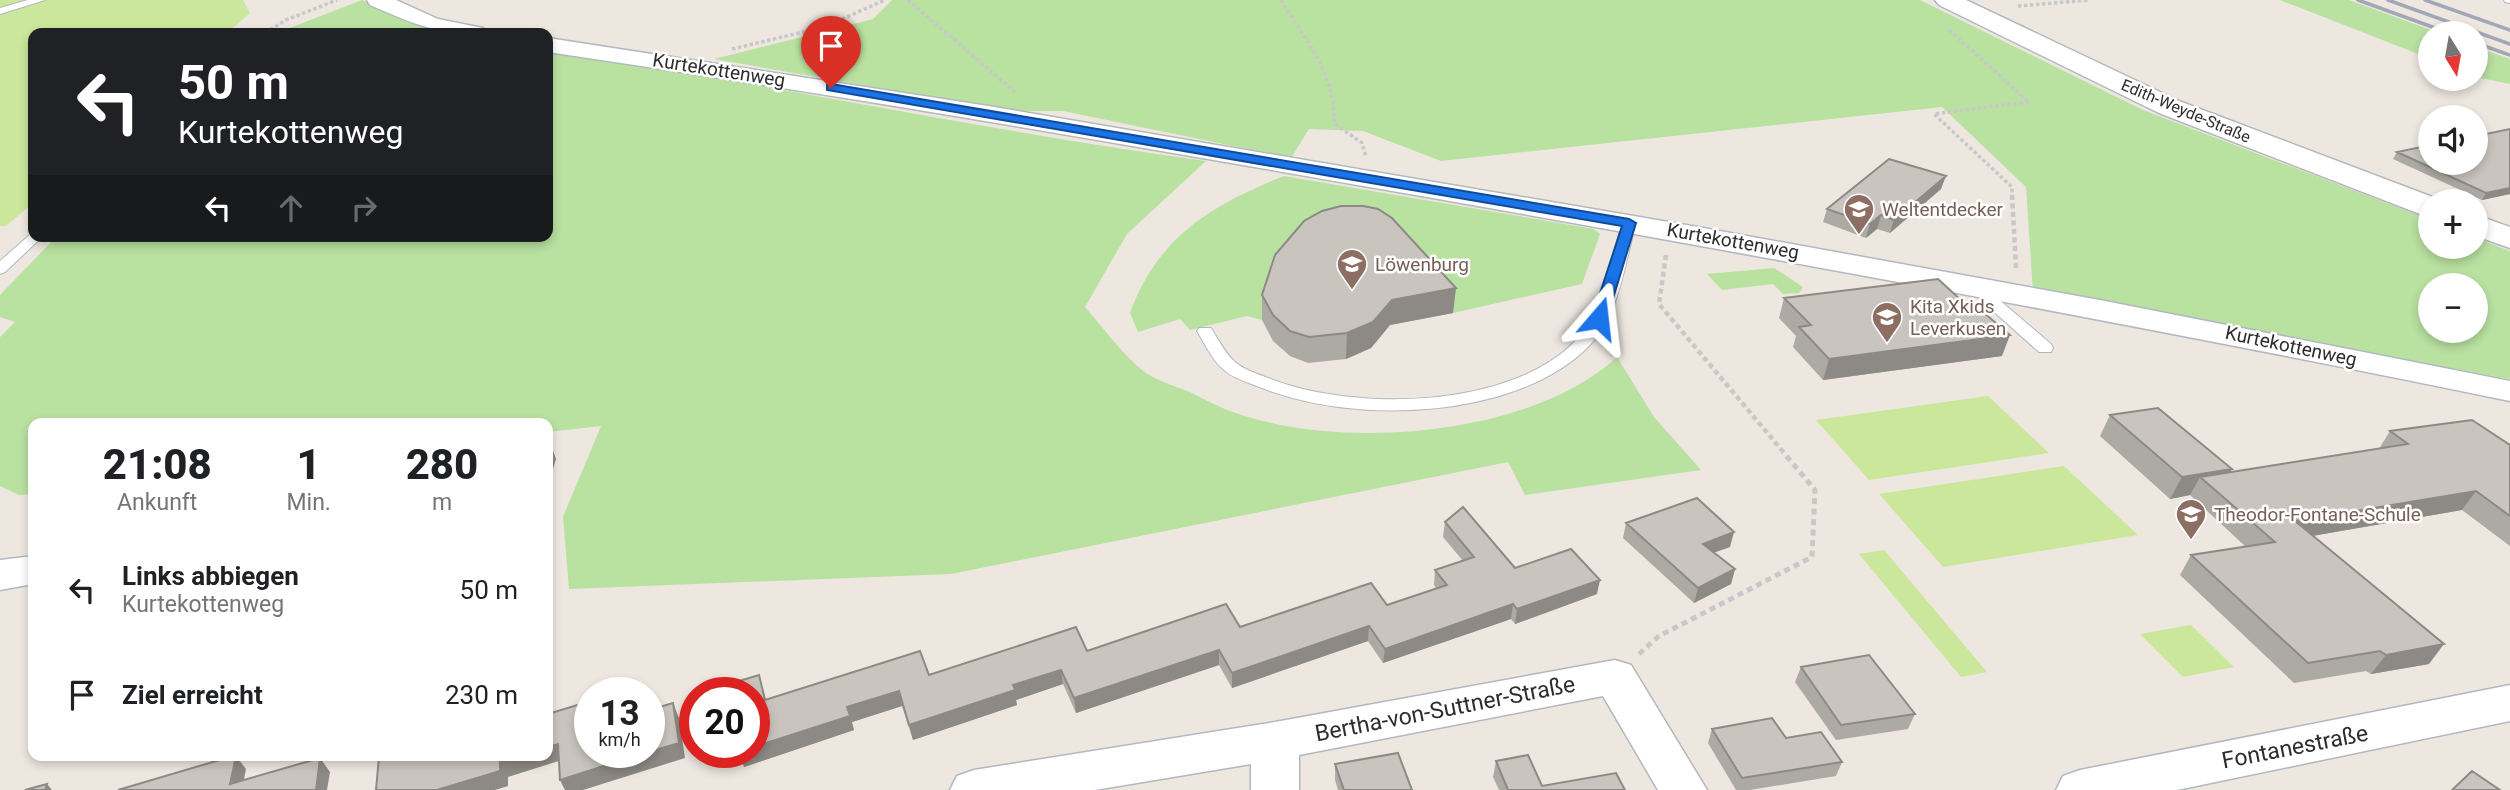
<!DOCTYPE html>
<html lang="de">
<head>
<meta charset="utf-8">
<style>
  :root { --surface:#fff; --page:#f2f2f2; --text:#202124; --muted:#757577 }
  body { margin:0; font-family:Roboto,sans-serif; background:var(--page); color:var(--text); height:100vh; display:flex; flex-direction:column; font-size:26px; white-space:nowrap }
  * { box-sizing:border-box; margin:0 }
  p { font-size:23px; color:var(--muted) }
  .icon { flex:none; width:38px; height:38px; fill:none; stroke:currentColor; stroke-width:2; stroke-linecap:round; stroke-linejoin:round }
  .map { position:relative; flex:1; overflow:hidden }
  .side { position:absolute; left:28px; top:418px; width:525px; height:343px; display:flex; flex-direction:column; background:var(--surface); border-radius:14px; box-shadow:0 4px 10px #0003 }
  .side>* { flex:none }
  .top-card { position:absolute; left:28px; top:28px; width:525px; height:214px; border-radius:14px; box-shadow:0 4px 10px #0003; background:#202124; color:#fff; overflow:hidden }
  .needle { width:46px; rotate:169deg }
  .fabs { position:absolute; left:2418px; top:21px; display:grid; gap:14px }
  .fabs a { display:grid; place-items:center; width:70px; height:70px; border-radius:50%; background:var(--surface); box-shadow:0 4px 10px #0003; font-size:35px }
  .speed { position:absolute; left:574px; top:677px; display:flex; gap:14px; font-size:35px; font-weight:700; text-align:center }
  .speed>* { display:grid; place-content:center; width:91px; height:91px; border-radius:50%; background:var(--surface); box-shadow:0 4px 10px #0003; line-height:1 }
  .speed small { font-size:18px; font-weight:400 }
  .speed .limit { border:10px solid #d22; background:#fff; color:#111 }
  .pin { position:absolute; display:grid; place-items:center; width:60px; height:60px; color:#fff; margin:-72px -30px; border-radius:50% 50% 50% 0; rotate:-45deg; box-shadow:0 0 7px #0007 }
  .pin .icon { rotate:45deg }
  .me { position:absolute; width:77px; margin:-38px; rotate:17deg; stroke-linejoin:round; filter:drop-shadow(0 0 5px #0008) }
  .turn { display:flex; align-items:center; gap:24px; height:147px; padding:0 35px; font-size:32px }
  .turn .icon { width:91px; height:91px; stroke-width:2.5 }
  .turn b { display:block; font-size:49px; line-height:60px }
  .lanes { display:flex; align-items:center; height:66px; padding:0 35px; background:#0003; justify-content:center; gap:35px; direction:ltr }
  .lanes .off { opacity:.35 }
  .eta { display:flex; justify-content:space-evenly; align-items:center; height:119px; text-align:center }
  .eta b { font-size:42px; font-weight:800; line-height:49px }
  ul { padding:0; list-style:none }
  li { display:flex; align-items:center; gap:21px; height:105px; padding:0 35px }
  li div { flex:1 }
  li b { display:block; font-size:26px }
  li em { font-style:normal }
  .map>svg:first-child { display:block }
</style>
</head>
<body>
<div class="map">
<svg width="2510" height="790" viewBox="0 0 2510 790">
  <rect width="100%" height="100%" fill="#ede7e0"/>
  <path fill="#b9e1a0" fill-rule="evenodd" d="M362,0L431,29L450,33H277Z
    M892,0H1920L2143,110L2431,220V247H2476V238L2510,251V379L2033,292L2026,187L1942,107L1441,161L1363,131L1309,129L1291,158L1063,111H1011L714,59L873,19ZM2431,285H2476V331H2431Z
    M2280,0H2349L2439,33H2431V59Z
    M2476,47L2510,59V84L2476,77Z
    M548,51C768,83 985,131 1206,161L1127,234L1085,307C1103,327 1121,353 1142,370C1154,380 1175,386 1190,392C1204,399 1218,407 1233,412C1341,451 1530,437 1617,357L1654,417L1701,470L1525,495L1508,462L951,574L569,589L563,517L601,426L548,432V424H33V494L19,495L0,486V337L15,322L0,317V295L57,236H548Z
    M1284,176L1594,229L1600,234L1582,284L1453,313L1262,320L1247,316L1190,330L1180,319L1138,332L1130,313C1158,236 1212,205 1284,176Z
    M1774,268L1803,287L1799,293L1783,294L1773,284L1722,290L1707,274Z"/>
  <path fill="#cbe79c" d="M0,0H243L250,13L227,33H33V203L6,226H0Z
    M1988,396L2049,453L1869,480L1816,420Z
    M2064,466L2138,535L1943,567L1879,494Z
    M1884,550L1987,672L1961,677L1859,554Z
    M2190,625H2191L2234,667L2183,677L2140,634Z"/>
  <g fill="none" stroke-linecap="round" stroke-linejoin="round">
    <g stroke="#b3b7bf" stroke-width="2">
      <path id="service" d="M28,0H45L0,14V8Z
        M2504,0H2510V3L2505,2Z
        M1629,219L1636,223C1625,262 1619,316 1589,346C1516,420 1354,425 1262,388C1250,383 1234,379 1224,370C1212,360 1205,344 1197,331L1199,328H1211C1218,339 1225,353 1235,362C1244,370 1258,374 1268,378C1353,412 1514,410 1579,337C1605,308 1611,259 1622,223Z
        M33,232V236H43L5,272L0,274V261Z
        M1988,283L1996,288L1997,298L2051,344L2053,348L2051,352H2039L1983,302L1980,288Z"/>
    </g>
    <g stroke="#b3b7bf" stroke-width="3">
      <path id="minor" d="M367,0H396L438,19L483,28L486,33C439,35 413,24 370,5Z
        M548,38L988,106L1698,227L2105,301L2510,381V401C2150,327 1789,261 1427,197C1135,146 842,95 548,52Z
        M33,556V584L0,590V560Z
        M1615,660L1631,665L1707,790H1658L1603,696L1299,755V790H1251V764L1095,790H950L957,776L974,770L1275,722Z
        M2510,685V721L2177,790H2056L2063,776L2080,770Z"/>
    </g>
    <g stroke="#b3b7bf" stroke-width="3">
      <path id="tertiary" d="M1935,0H1966L2179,101L2443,201H2431V216L2420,214L2159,113L1939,5Z
        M2476,215L2510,227V248L2476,236Z"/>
    </g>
    <path stroke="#c8c8c8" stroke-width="3.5" stroke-dasharray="3.5 2.5" stroke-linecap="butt" d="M908,0L1016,93
      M1281,0C1305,40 1336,74 1334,123L1362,143L1366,157
      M2018,6L2090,0
      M1949,30L2029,102L1934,114L2012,187V197
      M265,33L286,20L337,0
      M732,49L824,27L885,0"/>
    <path stroke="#c8c8c8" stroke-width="4.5" stroke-dasharray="5 3.5" stroke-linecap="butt" d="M2012,195L2016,268
      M1666,255L1659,304L1785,454"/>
    <path stroke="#c8c8c8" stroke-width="5" stroke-dasharray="6 4.5" stroke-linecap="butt" d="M1639,654L1659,636L1812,557L1815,490L1783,452"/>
    <use href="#service" fill="#fff" fill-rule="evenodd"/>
    <use href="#minor" fill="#fff" fill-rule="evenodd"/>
    <use href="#tertiary" fill="#fff" fill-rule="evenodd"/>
    <path stroke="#a3a6b6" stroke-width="3.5" d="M2358,0L2449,33
      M2388,0L2510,44
      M2425,0L2510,30
      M2476,43L2510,55"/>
  </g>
  <path fill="#ada9a3" d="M2510,129V194L2482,200L2393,159L2397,152Z
    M1941,189L1890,233L1877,229L1866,238L1823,222L1827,209Z
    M1262,295L1453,313L1390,325L1371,348L1346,359L1308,363L1290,356L1273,341L1262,320Z
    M1784,298L2002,356L1823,380L1793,347L1796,336L1779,318Z
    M2110,415L2230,472L2379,449L2390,431L2510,445V546L2462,510L2312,536L2429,664L2371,674L2366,671L2294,683L2180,575L2191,555L2246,547L2190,495L2170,499L2100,436Z
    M1445,522L1515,568L1597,594L1515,624L1511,619L1383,663L1368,641L1232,688L1219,665L1076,713L1063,684L1016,700L1017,705L913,740L902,706L852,722L854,730L744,767L759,675L766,700L1387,605L1436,588L1434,585L1435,570L1463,561L1443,537Z
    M1626,523L1730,547L1714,552L1735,569L1731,584L1694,603L1623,538Z
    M1801,667L1915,714L1908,729L1836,740L1795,682Z
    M1712,729L1786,738L1842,762L1836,776L1750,790H1736L1708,743Z
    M1496,761L1542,786L1625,790H1499L1493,777Z
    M1335,764L1412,790H1338L1335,780Z"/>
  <path fill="#8d8a85" d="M1946,176L1941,189L1890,233L1894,220Z
    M2510,188V194L2482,200L2486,193Z
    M1881,215L1877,229L1866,238L1870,224Z
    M1456,288L1453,313L1390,325L1371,348L1346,359L1347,333L1392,300Z
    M2010,335L2002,356L1823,380L1829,359Z
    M551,445L556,459L548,485V454Z
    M2232,469L2220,490L2200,477L2190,495L2170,499L2182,477Z
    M2476,491L2462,510L2283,541L2295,521Z
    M1734,532L1730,547L1699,558L1703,544Z
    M1735,569L1731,584L1694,603L1698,588Z
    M1600,580L1597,594L1515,624L1517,609Z
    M1513,604L1511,619L1383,663L1385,649Z
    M1369,626L1368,641L1232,688V673Z
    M2444,644L2429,664L2371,674L2386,655Z
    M1219,650V665L1076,713L1074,698Z
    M1061,670L1063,684L1016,700L1017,705L913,740L909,725L1013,685Z
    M899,691L902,706L852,722L847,707Z
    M673,703L679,718L685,758L583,790H565L560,780L649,752Z
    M850,716L854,730L744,767L739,752H754V747Z
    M558,744L565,759L508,777V786L495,790H437L500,762L519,756H548V747Z
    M236,756L246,769L242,790L230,784Z
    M320,758L330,772L327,790H316Z
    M47,784L52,790H45Z"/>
  <path fill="#c9c5be" stroke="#8d8a85" stroke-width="2" d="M2510,129V188L2486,193L2397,152L2431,145V163H2476V136Z
    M1889,159L1946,176L1894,220L1881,215L1870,224L1827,209Z
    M1341,206H1363L1378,209L1392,218L1456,288L1392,300L1373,322L1347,333L1309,337L1290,331L1273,315L1262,295L1275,255L1304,221L1322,211Z
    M1938,279L1975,313L1983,312L2010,335L1829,359L1799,327L1811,325L1784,298Z
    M2158,408L2232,469L2182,477L2110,415Z
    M2472,420L2510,445V516L2476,491L2295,521L2444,644L2386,655L2380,651L2308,663L2191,555L2275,542L2200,477L2408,444L2390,431Z
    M1697,498L1734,532L1703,544L1735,569L1698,588L1626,523Z
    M1463,507L1515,568L1571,549L1600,580L1517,609L1513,604L1385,649L1369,626L1232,673L1219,650L1074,698L1061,670L1013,685L1015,690L909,725L899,691L847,707L850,716L754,747V693H728L726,685L759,675L765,700L920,651L929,675L1076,627L1087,651L1226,604L1240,627L1371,583L1387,605L1447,585L1435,570L1474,557L1445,522Z
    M1869,655L1915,714L1841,725L1801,667Z
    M590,701V752H647L560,780L558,744L548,747V714Z
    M673,703L679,743L649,752V710Z
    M1772,718L1786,738L1821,732L1842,762L1742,778L1712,729Z
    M1398,753L1412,790H1344L1335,764Z
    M1528,755L1542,786L1616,773L1625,790H1508L1496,761Z
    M233,756H236L230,784L320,758L316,790H118Z
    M379,756H519L500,762V771L437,790H376Z
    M2472,771L2500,790H2452Z
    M47,784L45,790H25Z"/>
  <path fill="#1a73e8" stroke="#114b97" stroke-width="2" d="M831,84L1629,219L1636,223L1607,318L1599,322L1592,318L1622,226L827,90V85Z"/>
  <defs>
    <g id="school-pin" transform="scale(1.575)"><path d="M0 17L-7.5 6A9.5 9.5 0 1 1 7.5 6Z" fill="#8d6e63" stroke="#fff"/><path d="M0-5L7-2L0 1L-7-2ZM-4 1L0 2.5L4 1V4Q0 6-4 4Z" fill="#fff"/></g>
  </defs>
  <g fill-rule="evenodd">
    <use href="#school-pin" x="1859" y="209"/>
    <use href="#school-pin" x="1352" y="264"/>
    <use href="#school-pin" x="1887" y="317"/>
    <use href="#school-pin" x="2191" y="514"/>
  </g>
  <g text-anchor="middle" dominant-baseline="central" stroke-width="5" stroke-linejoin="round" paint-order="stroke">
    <g font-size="16" fill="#2d2d2d" stroke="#fff">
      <text transform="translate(2186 111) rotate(23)">Edith-Weyde-Straße</text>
    </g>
    <g font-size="19" fill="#2d2d2d" stroke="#fff">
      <text transform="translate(719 70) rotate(9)">Kurtekottenweg</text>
      <text transform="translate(1733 241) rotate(10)">Kurtekottenweg</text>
      <text transform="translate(2291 346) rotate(12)">Kurtekottenweg</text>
    </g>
    <g font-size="19" fill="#785e54" stroke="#fff" text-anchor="start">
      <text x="1882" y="209">Weltentdecker</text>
      <text x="1375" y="264">Löwenburg</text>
      <text x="1910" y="306">Kita Xkids<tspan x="1910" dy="22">Leverkusen</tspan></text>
      <text x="2214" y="514">Theodor-Fontane-Schule</text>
    </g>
    <g font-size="23" fill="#2d2d2d" stroke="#fff">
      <text transform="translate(1445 709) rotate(-11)">Bertha-von-Suttner-Straße</text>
      <text transform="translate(2295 747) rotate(-11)">Fontanestraße</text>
    </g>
  </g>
</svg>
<div class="fabs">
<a><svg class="needle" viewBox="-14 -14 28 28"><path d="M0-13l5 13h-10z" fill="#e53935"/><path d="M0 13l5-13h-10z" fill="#757577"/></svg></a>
<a><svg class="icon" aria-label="sound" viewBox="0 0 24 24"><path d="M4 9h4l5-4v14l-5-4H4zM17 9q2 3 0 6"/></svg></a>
<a>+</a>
<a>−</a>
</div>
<div class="speed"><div>13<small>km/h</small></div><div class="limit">20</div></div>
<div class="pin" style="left:831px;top:88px;background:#d93025"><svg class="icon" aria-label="arrive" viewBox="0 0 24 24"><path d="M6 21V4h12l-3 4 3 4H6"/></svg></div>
<svg class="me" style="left:1599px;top:318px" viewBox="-20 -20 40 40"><path d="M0-17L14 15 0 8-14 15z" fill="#1a73e8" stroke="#fff" stroke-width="4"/></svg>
<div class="top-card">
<div class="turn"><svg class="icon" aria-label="left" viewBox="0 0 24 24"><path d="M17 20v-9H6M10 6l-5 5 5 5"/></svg><div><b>50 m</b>Kurtekottenweg</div></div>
<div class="lanes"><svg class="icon" aria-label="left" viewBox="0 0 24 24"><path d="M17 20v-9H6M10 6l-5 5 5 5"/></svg><svg class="icon off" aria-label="ahead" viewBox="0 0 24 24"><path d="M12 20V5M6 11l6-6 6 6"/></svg><svg class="icon off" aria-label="right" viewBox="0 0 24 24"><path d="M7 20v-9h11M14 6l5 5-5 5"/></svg></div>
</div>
<section class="side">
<div class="eta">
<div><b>21:08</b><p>Ankunft</p></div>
<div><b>1</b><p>Min.</p></div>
<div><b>280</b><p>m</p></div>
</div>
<ul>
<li><svg class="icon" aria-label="left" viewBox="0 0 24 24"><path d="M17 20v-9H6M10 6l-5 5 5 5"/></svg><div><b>Links abbiegen</b><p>Kurtekottenweg</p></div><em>50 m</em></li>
<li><svg class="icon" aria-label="arrive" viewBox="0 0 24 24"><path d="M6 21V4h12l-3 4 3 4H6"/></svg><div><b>Ziel erreicht</b></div><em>230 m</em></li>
</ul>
</section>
</div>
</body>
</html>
